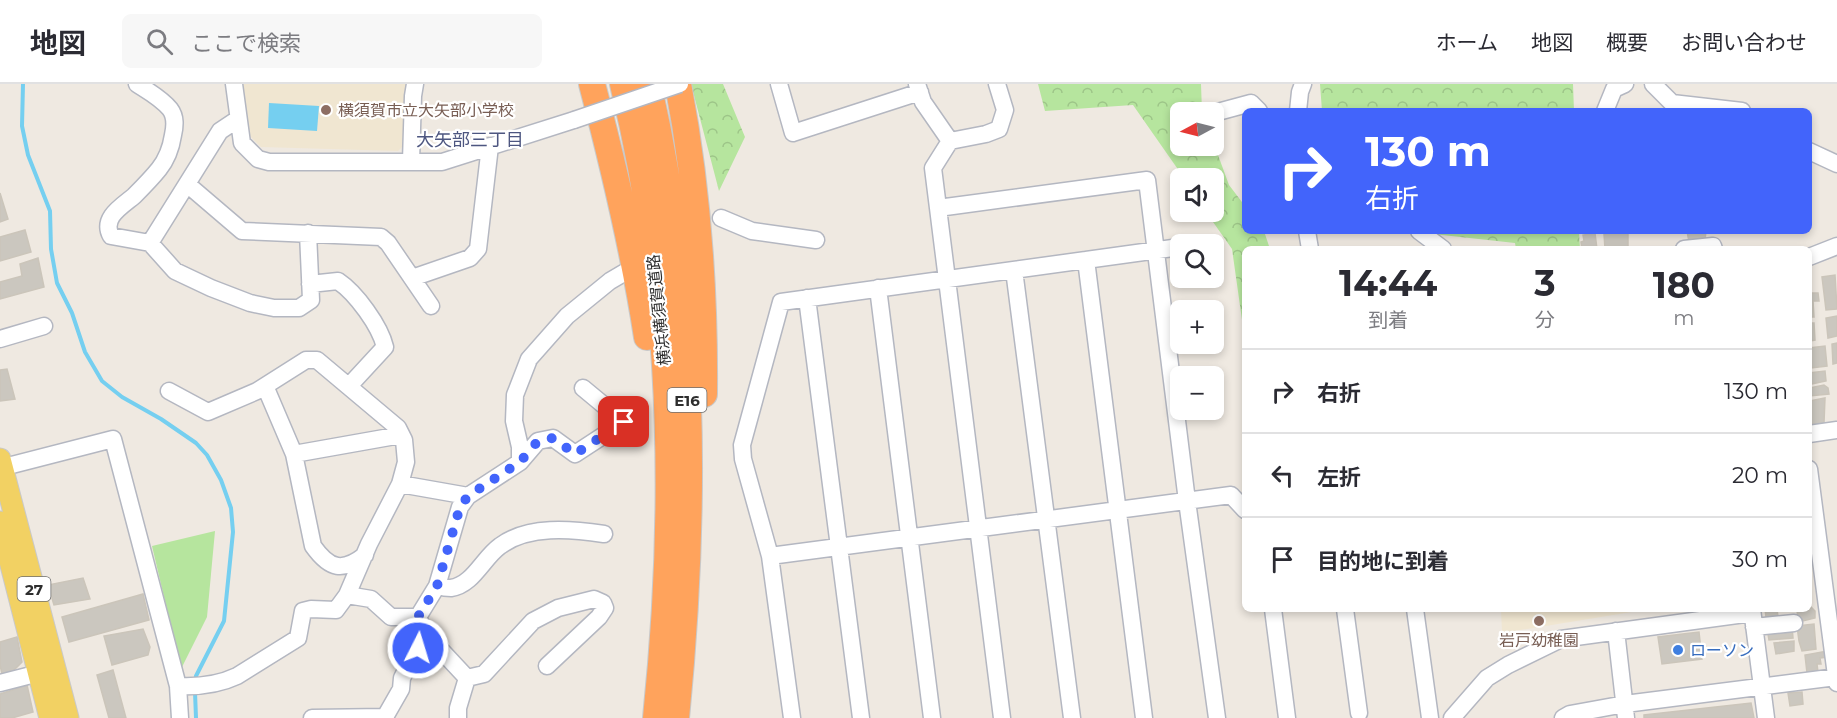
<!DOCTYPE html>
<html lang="ja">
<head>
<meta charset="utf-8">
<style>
  :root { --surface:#fff; --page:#f7f7f7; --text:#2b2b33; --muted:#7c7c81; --line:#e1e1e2 }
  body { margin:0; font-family:Montserrat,"Noto Sans JP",sans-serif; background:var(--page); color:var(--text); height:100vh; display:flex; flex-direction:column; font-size:22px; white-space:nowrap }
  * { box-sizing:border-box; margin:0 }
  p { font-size:20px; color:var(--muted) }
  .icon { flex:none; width:33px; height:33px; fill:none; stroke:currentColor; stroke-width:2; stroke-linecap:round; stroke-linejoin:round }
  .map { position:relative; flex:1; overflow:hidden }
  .drawer { position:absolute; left:1242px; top:162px; width:570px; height:366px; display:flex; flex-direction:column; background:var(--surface); border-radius:9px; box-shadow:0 3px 9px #0003 }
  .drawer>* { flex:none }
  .banner { position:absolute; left:1242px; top:24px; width:570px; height:126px; border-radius:9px; box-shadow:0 3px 9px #0003; background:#4264fb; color:#fff; overflow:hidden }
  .needle { width:39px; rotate:263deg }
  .buttons { position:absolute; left:1170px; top:18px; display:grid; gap:12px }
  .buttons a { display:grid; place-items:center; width:54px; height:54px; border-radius:9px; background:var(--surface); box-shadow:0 3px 9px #0003; font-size:30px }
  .pin { position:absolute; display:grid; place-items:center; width:51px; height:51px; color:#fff; margin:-26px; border-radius:12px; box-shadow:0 3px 9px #0006 }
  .me { position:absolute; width:66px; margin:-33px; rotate:5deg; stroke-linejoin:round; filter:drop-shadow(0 0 4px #0008) }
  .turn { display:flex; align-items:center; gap:21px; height:126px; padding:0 24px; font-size:27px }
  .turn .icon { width:78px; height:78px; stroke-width:2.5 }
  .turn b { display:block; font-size:42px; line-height:51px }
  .eta { display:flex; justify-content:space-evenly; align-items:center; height:102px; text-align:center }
  .eta b { font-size:36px; font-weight:700; line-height:42px }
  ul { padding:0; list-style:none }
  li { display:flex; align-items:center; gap:18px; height:84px; padding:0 24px; border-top:2px solid var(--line) }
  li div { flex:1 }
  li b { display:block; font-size:22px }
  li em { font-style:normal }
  header { display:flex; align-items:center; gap:36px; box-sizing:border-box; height:84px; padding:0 30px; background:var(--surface); border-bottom:2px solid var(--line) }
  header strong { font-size:28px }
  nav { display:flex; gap:33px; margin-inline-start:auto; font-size:21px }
  .search { width:420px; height:54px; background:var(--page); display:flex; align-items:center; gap:15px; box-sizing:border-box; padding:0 21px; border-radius:9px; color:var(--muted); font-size:22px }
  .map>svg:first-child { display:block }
</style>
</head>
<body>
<header>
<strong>地図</strong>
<div class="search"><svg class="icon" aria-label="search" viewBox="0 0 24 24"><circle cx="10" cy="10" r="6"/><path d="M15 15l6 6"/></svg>ここで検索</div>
<nav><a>ホーム</a><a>地図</a><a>概要</a><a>お問い合わせ</a></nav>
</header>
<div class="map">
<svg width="1837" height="634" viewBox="0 0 1837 634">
  <defs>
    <pattern id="forest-crowns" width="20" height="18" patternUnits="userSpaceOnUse" patternTransform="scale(1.5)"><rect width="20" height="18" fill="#b6e59e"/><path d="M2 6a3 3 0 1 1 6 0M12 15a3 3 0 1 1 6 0" fill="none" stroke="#9dc588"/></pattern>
  </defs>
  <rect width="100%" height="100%" fill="#efe9e1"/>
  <path fill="#f0e6d1" d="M242,0H407L404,61L398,67L261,63L250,52Z
    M1501,525H1650L1502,549Z"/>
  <path fill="url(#forest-crowns)" d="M691,0H723L745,53L719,107Z
    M1038,0H1201L1202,28H1180V62H1214V60L1229,101L1245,122V147H1264L1270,165H1245V257L1232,165L1206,128H1214V94H1184L1133,21L1045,27Z
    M1320,0H1573L1574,27H1322Z
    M1430,147H1591L1579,148L1580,165H1516L1515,159L1433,150Z"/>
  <path fill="#b6e59e" d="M215,447L207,533L181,585L152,462Z"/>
  <path fill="#75cff0" d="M269,19L319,22L317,47L268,44Z"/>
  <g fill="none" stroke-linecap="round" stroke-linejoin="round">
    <path stroke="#75cff0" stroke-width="4" d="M23,0L22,42L28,71L50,127L51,165L57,199L72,229L85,268L102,297L122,313L161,335L196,359L207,371L221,396L231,424L233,448L224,537L196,592L195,597
      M195,608L196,634"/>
  </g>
  <path fill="#cbc7bf" stroke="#cbc5ba" stroke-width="1.5" d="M0,109L8,135L0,138Z
    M25,146L31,168L0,177V153Z
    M1628,147V164L1605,165L1604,150Z
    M1687,147H1706L1705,156L1689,158Z
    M1595,149L1597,165H1582L1581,158L1584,157L1583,151Z
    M38,174L44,203L0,215V198L22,192L20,180Z
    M1835,191L1837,225L1826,226L1822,193Z
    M1809,209H1818L1819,217H1813L1814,233H1809Z
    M1837,232V252L1828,254L1826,234Z
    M1809,239H1814L1815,256L1809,257Z
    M1837,259V279L1833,280L1832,260Z
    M1825,262L1827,282L1811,284L1809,264Z
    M7,285L15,315L0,317V286Z
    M1825,287L1826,297L1812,300L1809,298V289Z
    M1824,301L1828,304L1829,310L1809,312V304Z
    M1825,314L1824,339L1814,341L1810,338L1809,317Z
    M83,494L90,515L54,521L48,501Z
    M143,510L149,536L69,558L62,533Z
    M1809,517V521L1815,527V534L1798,538L1797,525H1809Z
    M1765,525H1777L1778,533H1766Z
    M1814,540L1816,565L1802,567L1799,557L1797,542Z
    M1792,542L1793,554L1769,556L1768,550H1774V545Z
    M143,545L150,563L148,571L112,581L104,552Z
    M1699,548L1702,575L1662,580L1658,553Z
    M17,553L22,578L14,586L2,590L0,581V558Z
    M1794,557V567L1776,570L1774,559Z
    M1827,567L1828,573L1820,574L1821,580H1817L1818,588L1807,589L1805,571Z
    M113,586L126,634H109L97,591Z
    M27,601L33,628L12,634H0V610Z
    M1802,608L1803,620L1790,622L1788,609Z
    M1751,619L1754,634H1644V631Z"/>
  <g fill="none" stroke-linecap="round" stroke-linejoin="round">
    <g stroke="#b4b7c1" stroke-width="19">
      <path id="minor" d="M137,0C148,7 161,14 170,25C176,33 175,42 173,51C171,64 167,75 159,85C151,95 142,104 134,112C122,122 101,134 111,152L150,159
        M234,0L242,59L258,75L269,78H442L574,36
        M779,0L793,49L920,8
        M917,0L923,18L950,57L933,84L1002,634
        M1653,0L1672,19L1742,27
        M1298,27L1300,8L1303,0
        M1605,27L1614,5L1625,0
        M1214,29L1251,19L1259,27
        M238,35L220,47L150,159L175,187L211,204L250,219L274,224H299L311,216L308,149
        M950,57L986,50L999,45L1005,26L997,0
        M1809,67L1837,80
        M411,77L413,12L415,0
        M187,100L242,147L381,153L388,159L431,222
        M938,124L1147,96L1187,417L1217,634
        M721,134L752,147L816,156
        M1307,147L1310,165
        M1419,147L1443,165
        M1684,165L1713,162L1714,165
        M1809,173L1837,162
        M1086,176L1144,634
        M1014,186L1072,634
        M412,194L470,174L478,165L490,62
        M310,200L338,197C356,209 380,242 385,263L349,302
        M878,204L932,634
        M807,214L861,634
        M0,255L44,242
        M265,302L294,370L313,462C330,486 343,488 365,471
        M169,307L208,328L257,307L306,276H317L398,344L404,356L406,378L400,400L369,460L347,511
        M1809,350L1837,346
        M294,370L401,351
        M520,378V363L514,337L515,311L529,275L567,232L610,197L627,187
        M0,384L113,355L178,602L180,634
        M1809,385L1837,599
        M400,400L468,412
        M770,472L1231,411L1245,426
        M437,502C441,503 447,504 451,504C473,501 483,474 500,462C528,441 571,445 604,450
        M1273,525L1287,634
        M1345,525L1359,629
        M1415,525L1430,634
        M1752,525L1766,634
        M418,533L437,502L460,423L468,412L520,378L538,357L553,354L575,370L624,338L583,304
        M1754,543L1794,539
        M1616,547L1626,634
        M0,599L39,589
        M178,602C199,603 218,601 237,592L298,554L303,527L311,525L336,526L347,511L371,515L391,533H418L425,549L467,594
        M312,634L385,633L401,605L402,594L425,549
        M458,634V624L467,594L484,590L533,537L558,524L594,515L603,519L605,524L599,533L547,582
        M792,634L770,472L743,375L742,361L781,218L1180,163
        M1452,634L1487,594L1508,581L1561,555L1752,529
        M1563,634L1570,630L1625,620L1837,593"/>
    </g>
    <g stroke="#c9c9c9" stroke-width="23">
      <path id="major" d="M0,375L68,634
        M0,438L50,634"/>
    </g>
    <g stroke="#c9c9c9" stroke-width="28">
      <path id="highway" d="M592,0C614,84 634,167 647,253
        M623,0C674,207 678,423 656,634
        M648,0C696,208 697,423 676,634
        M678,0C698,104 705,204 704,310"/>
    </g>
    <use href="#minor" stroke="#fff" stroke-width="16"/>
    <use href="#major" stroke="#f2d163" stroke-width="21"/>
    <use href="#highway" stroke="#ffa35c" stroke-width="26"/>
    <g stroke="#b4b7c1" stroke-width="19" stroke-linecap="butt">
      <path id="minor-bridge" d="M574,36L680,0"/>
    </g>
    <use href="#minor-bridge" stroke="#fff" stroke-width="16"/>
  </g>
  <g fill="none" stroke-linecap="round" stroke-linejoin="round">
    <path stroke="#4264fb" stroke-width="10" stroke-dasharray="0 18" d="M418,564L425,549L418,533L437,502L460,423L468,412L520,378L538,357L553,354L575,370L624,338"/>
  </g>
  <g fill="#8d6e63" stroke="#fff" stroke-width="2">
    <circle cx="326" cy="26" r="6"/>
    <circle cx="1539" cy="537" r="6"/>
  </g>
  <circle fill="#3f7fe0" stroke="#fff" stroke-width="2" cx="1678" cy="566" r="6"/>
  <g text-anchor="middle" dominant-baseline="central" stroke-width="4.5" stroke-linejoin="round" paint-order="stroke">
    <g fill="#fff" stroke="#6d6d6d" stroke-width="1.5">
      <rect x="667.5" y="304" width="39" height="24" rx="4.5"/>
      <rect x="17.5" y="493" width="33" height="24" rx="4.5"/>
    </g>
    <g font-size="15" font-weight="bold" fill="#2e2e2e">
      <text x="687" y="316">E16</text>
      <text x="34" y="505">27</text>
    </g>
    <g font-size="16" fill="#785e54" stroke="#fff" text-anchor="start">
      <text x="338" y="26">横須賀市立大矢部小学校</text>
      <text x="1539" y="556" text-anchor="middle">岩戸幼稚園</text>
    </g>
    <g font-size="16" fill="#2e2e2e" stroke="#fff">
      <text transform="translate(659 226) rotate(-96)">横浜横須賀道路</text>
    </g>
    <g font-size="16" fill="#366cbe" stroke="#fff" text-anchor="start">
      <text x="1690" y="566">ローソン</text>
    </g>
    <g font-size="18" fill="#4d5680" stroke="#fff">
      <text x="470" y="56">大矢部三丁目</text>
    </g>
  </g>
</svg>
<div class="buttons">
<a><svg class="needle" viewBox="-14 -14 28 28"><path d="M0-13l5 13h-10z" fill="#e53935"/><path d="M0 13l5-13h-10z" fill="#7c7c81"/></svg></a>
<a><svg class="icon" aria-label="sound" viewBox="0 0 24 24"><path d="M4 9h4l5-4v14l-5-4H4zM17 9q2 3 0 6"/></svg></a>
<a><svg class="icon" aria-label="search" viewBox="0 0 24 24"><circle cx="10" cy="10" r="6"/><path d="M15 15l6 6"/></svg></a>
<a>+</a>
<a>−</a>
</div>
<div class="pin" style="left:624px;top:338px;background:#d93025"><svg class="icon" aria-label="arrive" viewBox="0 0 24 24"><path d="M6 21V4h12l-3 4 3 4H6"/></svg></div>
<svg class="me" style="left:418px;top:564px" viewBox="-20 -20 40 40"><circle r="17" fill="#4264fb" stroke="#fff" stroke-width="3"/><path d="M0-11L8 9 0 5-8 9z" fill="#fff"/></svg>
<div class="banner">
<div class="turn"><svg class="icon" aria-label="right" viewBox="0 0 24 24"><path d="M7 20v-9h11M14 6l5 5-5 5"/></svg><div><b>130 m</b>右折</div></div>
</div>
<section class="drawer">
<div class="eta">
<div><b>14:44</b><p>到着</p></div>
<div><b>3</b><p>分</p></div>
<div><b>180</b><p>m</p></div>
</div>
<ul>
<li><svg class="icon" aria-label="right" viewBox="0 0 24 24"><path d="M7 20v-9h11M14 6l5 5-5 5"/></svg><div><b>右折</b></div><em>130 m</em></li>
<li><svg class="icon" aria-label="left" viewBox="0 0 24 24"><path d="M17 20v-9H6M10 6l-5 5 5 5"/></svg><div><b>左折</b></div><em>20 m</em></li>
<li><svg class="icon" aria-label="arrive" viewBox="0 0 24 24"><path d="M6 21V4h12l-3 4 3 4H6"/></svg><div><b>目的地に到着</b></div><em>30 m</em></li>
</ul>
</section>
</div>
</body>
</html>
